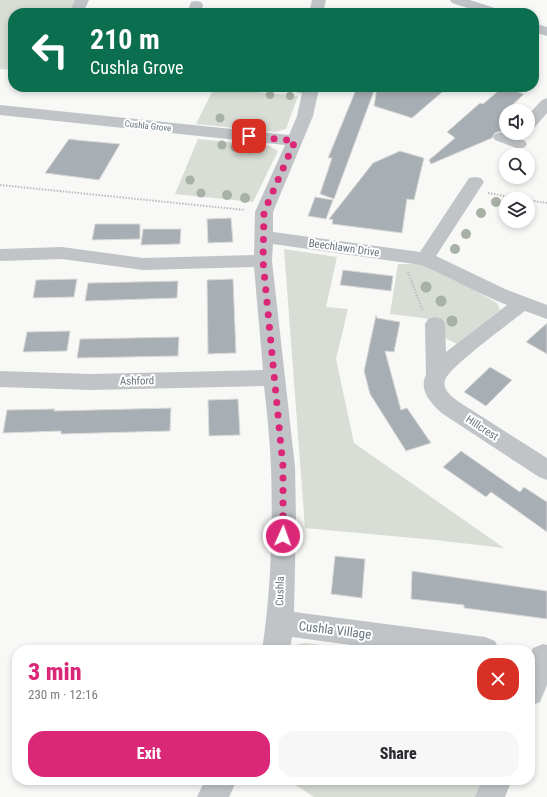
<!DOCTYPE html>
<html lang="en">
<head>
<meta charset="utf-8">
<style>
  :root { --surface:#fff; --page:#f7f7f7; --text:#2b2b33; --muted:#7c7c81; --accent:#db2777 }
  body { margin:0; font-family:"Roboto Condensed",sans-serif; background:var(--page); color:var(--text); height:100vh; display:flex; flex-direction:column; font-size:15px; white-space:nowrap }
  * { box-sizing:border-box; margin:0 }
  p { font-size:13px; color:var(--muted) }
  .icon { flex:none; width:22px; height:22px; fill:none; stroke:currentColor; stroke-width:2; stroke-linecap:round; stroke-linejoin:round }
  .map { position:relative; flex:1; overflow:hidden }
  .details { position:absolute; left:12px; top:645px; width:523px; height:140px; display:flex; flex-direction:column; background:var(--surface); border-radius:16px; box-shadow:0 2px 6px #0003 }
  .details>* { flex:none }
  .top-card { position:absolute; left:8px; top:8px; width:531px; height:84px; border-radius:16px; box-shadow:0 2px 6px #0003; background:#0b6e4f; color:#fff; overflow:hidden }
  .buttons { position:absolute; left:499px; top:104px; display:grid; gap:8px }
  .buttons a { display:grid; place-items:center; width:36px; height:36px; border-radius:50%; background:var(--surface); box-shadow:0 2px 6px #0003; font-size:20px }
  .pin { position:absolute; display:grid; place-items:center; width:34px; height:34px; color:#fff; margin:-17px; border-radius:8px; box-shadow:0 2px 6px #0006 }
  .me { position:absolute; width:44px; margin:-22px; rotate:2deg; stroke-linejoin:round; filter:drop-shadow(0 0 3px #0008) }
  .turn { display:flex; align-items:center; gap:14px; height:84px; padding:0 16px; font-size:18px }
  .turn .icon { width:52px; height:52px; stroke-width:2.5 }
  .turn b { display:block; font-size:28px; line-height:34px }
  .round { display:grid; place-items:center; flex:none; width:42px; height:42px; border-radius:16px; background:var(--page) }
  .overview { display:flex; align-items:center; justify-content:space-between; height:68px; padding:0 16px }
  h1 { font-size:24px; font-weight:800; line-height:30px; color:var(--accent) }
  .primary-button { display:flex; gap:8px; margin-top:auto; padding:8px 16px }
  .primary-button a { flex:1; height:46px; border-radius:16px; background:var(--accent); color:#fff; font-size:16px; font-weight:800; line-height:46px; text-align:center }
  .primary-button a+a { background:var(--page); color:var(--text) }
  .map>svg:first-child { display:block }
</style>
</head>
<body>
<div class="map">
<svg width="547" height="797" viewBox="0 0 547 797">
  <rect width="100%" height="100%" fill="#f8f8f6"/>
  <path fill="#d8ddd5" d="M0,0H77L71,13H13V70L0,69Z
    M214,88L298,96L286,129L275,132L196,124Z
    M198,139L270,146L278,151L253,202L175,194Z
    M284,249L337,257L326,307L348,309L336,359L354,443L504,548L435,540L305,528Z
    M398,264H416L431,266L497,303L500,310L457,344L443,337L439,320L390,314Z
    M305,643L362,650H293L295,645Z
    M288,780H482L476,797H314Z"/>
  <path fill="#a8afb4" stroke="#dadad8" d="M357,87L374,91L334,199L320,194L332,158H328Z
    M377,87H448L412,118L374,106Z
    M503,87L524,94L506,111V132L501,131L495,133L492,138L431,164L429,160L455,138L447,132L480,103L483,104Z
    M69,139L76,140L120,144L99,180L45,173Z
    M400,151L424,158L414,200L407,199L402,233L332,224L333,220L329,219L373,163Z
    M315,197L333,200L326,219L308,216Z
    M231,218L233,242L208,243L207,219Z
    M95,224H140V239L92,240Z
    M143,229H181L180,244L141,245Z
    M343,270L393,276L391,291L340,285Z
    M77,279L74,297L33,298L36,280Z
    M233,279L236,353L208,354L207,280Z
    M178,281L177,298L85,301L88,283Z
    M376,315L377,318L400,322L394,352L385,351L401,410L407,408L431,443L406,451L370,394L364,371Z
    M547,323V354L526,342Z
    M70,331L67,351L23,352L27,332Z
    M179,337L178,356L77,358L80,339Z
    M490,367L512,380L486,406L464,392Z
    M238,399L240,435L209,436L208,400Z
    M171,408L170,431L61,434V431L3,433L7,410L55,409L54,411Z
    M461,451L520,492L524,487L547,502V532L491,492L486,497L443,467Z
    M335,556L365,559L362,598L331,594Z
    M412,571L547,591V619L464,608V605L411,599Z"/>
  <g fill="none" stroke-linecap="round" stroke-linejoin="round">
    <path stroke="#babdbf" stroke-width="2" stroke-dasharray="1.5 1.5" stroke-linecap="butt" d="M0,185L245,210
      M488,193L521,199
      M528,200L547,203
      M408,272L423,311"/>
    <path fill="#c0c4c7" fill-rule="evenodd" d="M75,0H89L83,13H69Z
      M312,0H326L323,13H309Z
      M450,0H470L501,10L503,13H483L452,3Z
      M196,1L201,2L203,5L201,13H187L191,2Z
      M534,23L547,27V36L534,32Z
      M281,87H318L319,89L313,116L273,212V232L420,252L469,178L475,177L481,178L484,182L436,256L505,289L547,305V319L525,311C511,322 449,367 445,380C442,390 452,397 459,402L547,458V480L539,477L443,414C432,405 418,390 426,375L425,324L428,319L435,317L442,319L445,324L446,352L507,305C478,294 451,277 421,265L273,244L272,261L295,467L296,522L294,612L485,637L495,641L499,650H387L292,637L290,650H262C271,593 273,526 271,468C270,441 267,413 264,386L90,390L0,387V371L90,374L263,370L254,267L143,270L62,259L0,261V249L62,247L143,258L254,255L255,212L285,145L0,115V105L289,135L297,116L302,93L283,90Z
      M547,98V113L534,128L528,130V115L542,100Z
      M501,132L525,141L527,144L525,147L519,149L495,140L493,137L495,134Z
      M543,644L547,645V685L540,702L530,706V655L533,648Z
      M205,780H237L229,797H197Z
      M482,780H512L505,797H475Z"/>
  </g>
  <g fill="#a8b1a6">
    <circle cx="270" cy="95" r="4"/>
    <circle cx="290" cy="96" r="4"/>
    <circle cx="220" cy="118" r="4.5"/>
    <circle cx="222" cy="145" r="4.5"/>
    <circle cx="235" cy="147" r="4.5"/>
    <circle cx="250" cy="149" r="4.5"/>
    <circle cx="190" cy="180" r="4.5"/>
    <circle cx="201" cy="193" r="4.5"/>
    <circle cx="227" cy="195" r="5"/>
    <circle cx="245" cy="198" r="5"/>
    <circle cx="496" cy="202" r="5"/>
    <circle cx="481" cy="213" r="5"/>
    <circle cx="466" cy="234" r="5"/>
    <circle cx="455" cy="249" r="5"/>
    <circle cx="426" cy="287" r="5.5"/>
    <circle cx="441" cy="301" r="5.5"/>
    <circle cx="452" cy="321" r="5.5"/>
  </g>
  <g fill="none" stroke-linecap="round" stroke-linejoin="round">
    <path stroke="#db2777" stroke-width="7" stroke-dasharray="0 12.6" d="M249,136L295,141L264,212L263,261L283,467V536"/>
  </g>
  <g text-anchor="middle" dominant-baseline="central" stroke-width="4" stroke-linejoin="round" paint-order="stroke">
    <g font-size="9" fill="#66747e" stroke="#fff">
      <text transform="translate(148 126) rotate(6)">Cushla Grove</text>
    </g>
    <g font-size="11" fill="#66747e" stroke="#fff">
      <text transform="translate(344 248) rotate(8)">Beechlawn Drive</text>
      <text transform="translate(137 381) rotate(-1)">Ashford</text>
      <text transform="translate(482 428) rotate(33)">Hillcrest</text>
      <text transform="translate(280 591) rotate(-89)">Cushla</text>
    </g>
    <g font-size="13" fill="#66747e" stroke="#fff">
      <text transform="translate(335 630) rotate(7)">Cushla Village</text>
    </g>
  </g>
</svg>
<div class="buttons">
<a><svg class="icon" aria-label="sound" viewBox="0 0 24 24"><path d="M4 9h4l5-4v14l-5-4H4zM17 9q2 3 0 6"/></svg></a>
<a><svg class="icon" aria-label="search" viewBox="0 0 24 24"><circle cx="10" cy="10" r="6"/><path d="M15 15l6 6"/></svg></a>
<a><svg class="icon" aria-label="layers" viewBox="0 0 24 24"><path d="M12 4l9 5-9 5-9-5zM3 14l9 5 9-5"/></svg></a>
</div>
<div class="pin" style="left:249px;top:136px;background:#d93025"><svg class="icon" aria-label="arrive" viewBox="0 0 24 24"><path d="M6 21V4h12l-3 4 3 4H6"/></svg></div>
<svg class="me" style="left:283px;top:536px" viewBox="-20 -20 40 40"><circle r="17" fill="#db2777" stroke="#fff" stroke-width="3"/><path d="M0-11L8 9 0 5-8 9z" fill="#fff"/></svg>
<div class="top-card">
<div class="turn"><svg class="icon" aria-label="left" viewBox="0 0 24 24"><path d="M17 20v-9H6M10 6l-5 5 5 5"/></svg><div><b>210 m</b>Cushla Grove</div></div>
</div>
<section class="details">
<div class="overview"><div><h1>3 min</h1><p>230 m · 12:16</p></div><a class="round" style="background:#d93025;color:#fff"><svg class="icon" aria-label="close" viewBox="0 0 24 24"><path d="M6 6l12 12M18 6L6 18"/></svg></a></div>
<div class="primary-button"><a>Exit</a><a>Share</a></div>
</section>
</div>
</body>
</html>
